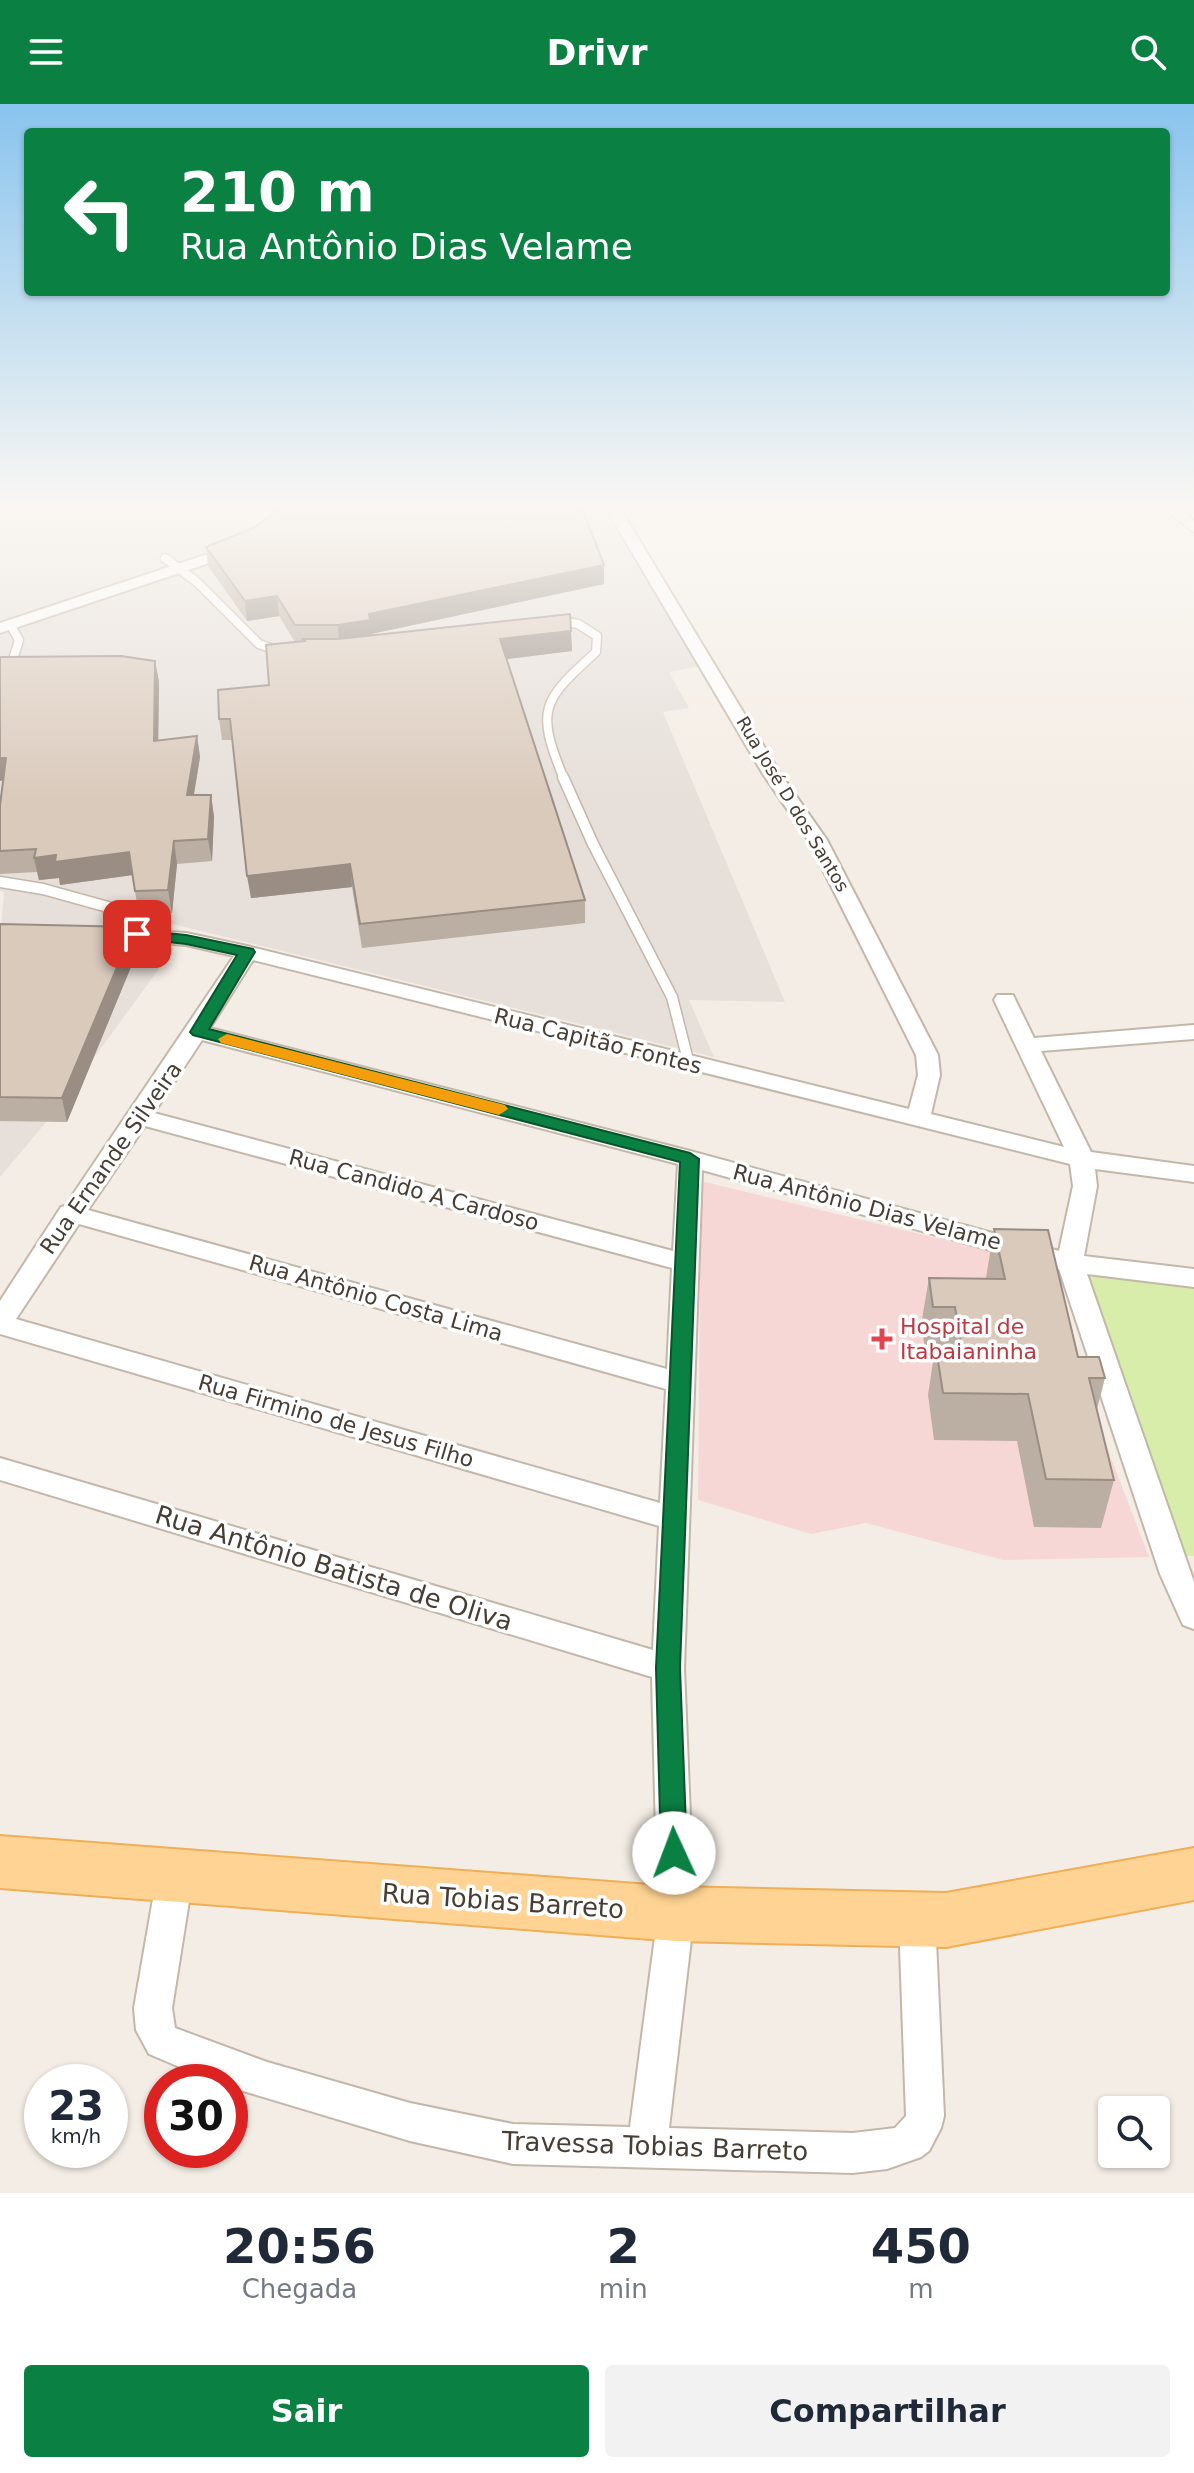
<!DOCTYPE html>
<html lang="pt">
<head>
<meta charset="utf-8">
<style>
  :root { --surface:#fff; --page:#f2f2f3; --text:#1f2937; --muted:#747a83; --accent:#0b8043 }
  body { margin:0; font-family:"DejaVu Sans",sans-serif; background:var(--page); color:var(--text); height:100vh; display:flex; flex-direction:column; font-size:30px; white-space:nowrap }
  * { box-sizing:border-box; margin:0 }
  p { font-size:26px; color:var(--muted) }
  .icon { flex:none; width:44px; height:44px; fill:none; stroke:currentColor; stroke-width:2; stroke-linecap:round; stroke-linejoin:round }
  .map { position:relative; height:2089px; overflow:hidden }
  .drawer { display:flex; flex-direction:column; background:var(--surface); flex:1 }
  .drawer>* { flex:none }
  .guide { position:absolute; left:24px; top:24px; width:1146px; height:168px; border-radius:8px; box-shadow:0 2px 6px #0004; background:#0b8043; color:#fff; overflow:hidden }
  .buttons { position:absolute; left:1098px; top:1992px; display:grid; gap:16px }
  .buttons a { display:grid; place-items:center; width:72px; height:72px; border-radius:8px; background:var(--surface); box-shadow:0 2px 6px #0004; font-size:40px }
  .speed { position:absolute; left:24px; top:1960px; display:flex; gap:16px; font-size:40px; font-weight:700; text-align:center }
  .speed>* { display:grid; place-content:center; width:104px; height:104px; border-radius:50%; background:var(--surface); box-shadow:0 2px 6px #0004; line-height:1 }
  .speed small { font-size:20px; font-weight:400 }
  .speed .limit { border:12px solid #d22; background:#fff; color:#111 }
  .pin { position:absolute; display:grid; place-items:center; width:68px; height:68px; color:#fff; margin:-34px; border-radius:16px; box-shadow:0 4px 12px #0006 }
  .me { position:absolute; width:88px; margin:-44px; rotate:358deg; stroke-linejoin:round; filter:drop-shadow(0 0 6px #0008) }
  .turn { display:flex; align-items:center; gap:28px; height:168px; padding:0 24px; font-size:36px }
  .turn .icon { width:104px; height:104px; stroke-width:2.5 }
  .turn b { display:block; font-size:56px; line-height:68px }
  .eta { display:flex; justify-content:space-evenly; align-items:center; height:136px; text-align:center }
  .eta b { font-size:48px; font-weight:600; line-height:56px }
  .button { display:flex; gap:16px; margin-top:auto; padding:16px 24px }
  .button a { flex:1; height:92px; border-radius:8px; background:var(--accent); color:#fff; font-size:32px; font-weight:600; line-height:92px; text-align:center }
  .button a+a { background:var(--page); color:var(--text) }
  header { display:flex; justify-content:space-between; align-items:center; height:104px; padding:0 24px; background:var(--accent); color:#fff; font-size:36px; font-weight:600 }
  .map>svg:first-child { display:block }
</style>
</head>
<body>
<header><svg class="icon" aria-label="menu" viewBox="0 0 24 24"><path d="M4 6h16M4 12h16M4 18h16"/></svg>Drivr<svg class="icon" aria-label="search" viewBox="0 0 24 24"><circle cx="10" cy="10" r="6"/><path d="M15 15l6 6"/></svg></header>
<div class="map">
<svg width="1194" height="2089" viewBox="0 0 1194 2089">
  <rect width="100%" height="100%" fill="#f4ede5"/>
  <path fill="#e6dfda" d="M0,401H270L229,440L188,457L0,517Z
    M291,401H602L701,562L669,568L689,604L663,608L785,898L689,896L714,953L164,818L1,825L4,788L0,787V532L206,461L267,432Z
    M92,837L174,844L53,1010L0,1073V839Z"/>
  <path fill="#f6d7d6" d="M701,1077L1036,1158L1149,1453L1003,1456L866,1419L811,1430L698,1396Z"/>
  <path fill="#d7eda9" d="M1083,1167L1194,1182V1452H1182Z"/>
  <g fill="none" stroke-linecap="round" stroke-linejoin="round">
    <g stroke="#c4b7a9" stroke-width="11">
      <path id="service-far1" d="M165,454L198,479L259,540L279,547
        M555,516L578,520L597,532L596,548C542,597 535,605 564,675
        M0,566L11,562L19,536L10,520"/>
    </g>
    <g stroke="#c4b7a9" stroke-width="13">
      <path id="service" d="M563,673L593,740L672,893L689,960
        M0,778L43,785L108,803L113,830"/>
    </g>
    <g stroke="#c4b7a9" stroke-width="4">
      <path id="minor" d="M278,401H292L271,428L254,440L215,457L0,529V519L205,451L244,434L261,422Z
        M604,401H618L780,669L827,736L938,951L940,971L931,1010L1064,1043L994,896L997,891H1013L1034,934L1194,921V935L1041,947L1091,1048L1194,1062V1078L1095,1065L1097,1082L1084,1152L1194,1165V1183L1087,1170L1194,1478V1525L1183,1521L1160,1470L1059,1165L702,1066L684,1564L694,1810L669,2024L853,2029L895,2024L906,2012L899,1815L904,1803L917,1798L930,1803L935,1815L944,2012L941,2024L929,2047L921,2053L887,2065L853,2069L513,2060L410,2037L230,1983V1978H215L149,1950L136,1926L134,1904L157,1772L163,1760L175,1755L187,1760L193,1772L172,1904L175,1924L267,1958L410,1999L513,2020L630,2023L658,1810L652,1573L0,1376V1354L653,1546L659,1422L0,1230V1197L61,1103L65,1102L234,852L186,841L95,834L92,830L95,826L102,824L186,829L247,842L909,1005L918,971L916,951L808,736L763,670ZM253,856L1070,1060L1073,1082L1059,1147L690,1047L210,924ZM202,936L678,1060L673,1147L154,1009ZM145,1022L672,1164L667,1265L88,1106ZM79,1120L666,1285L660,1399L16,1215Z
        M1159,401H1175L1194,417V428Z"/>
    </g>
    <g stroke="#f0af56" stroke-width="4">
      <path id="primary" d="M0,1732L676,1783L946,1789L1194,1744V1796L946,1843L676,1837L0,1784Z"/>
    </g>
    <use href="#service-far1" stroke="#fff" stroke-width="8"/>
    <use href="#service" stroke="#fff" stroke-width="10"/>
    <use href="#minor" fill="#fff" fill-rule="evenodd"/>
    <use href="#primary" fill="#ffd393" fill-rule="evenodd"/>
  </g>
  <path fill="#bbaea2" d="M271,412L604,461V480L371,530L571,527L572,547L506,555L585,796V819L362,844L352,783L251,794L233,636H222L219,615L269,581L295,538L279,512L247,517L208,462L206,443L253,424Z
    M0,553L155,557L159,578L158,637L197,632L200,653L194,691H211L214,713L212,757L177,760L172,809L139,810L132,771L60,781L59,774L39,776L37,768L0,770V701L3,676L0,677Z
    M0,820L134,823L138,846L67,1018L0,1017Z
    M994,1125L1078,1253L1105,1274L1097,1305L1114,1376L1101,1424L1034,1423L1017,1337L934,1336L928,1291L934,1251L926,1250L921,1221L929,1174H986Z"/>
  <path fill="#998d84" d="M604,461V480L371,530L372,536L339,541L338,521L369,510Z
    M277,492L279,512L247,517L245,497Z
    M571,527L572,547L500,556V535Z
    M155,557L159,578L158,659L154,637Z
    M197,632L200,653L190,713L187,691Z
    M0,654H6L10,675L0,677Z
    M211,691L214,713L212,757L208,735Z
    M174,737L177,760L172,809L168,786Z
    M129,748L133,771L60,781L59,774L39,776L34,754L56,751Z
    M350,760L352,783L251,794L247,772Z
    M134,823L138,846L67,1018L62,994Z"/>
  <path fill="#dacabc" stroke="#998d84" stroke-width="2" d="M279,401H581L604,461L369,510L370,516L338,521H295L277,492L245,497L206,443L253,424L271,412Z
    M570,510L571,527L500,535L585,796L360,820L350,760L247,772L230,615H219L218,586L269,581L266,541L305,537L303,535H338Z
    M121,552L155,557L154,637L197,632L187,691H211L208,735L174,737L168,786L135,787L129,748L55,758L56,751L34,754L36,745L0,747V701L6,654H0V553Z
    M0,820L134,823L62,994L0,993Z
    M994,1125L1048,1126L1078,1253H1099L1105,1274H1089L1114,1376L1046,1375L1028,1290L943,1289L936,1244H962L955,1203H933L929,1174L1005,1175Z"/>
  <linearGradient id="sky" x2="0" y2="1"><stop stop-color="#89c4ee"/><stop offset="0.58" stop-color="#faf7f3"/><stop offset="1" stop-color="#faf7f3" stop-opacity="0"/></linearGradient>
  <rect width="1194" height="694" fill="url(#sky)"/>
  <path fill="#0b8043" stroke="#07532c" stroke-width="2" d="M137,826L186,831L253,845L255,848L209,925L690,1049L699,1055L680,1564L687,1749L683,1758L674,1761L665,1758L661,1749L656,1564L680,1058L193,931L190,928L237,851L186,840L131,834V827Z"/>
  <path fill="#f59e0b" d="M227,930L505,1001L508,1005L499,1011L221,939L218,935Z"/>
  <path fill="#e0444e" stroke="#fff" stroke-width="3" d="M878 1223h8v8h8v8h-8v8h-8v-8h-8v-8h8z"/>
  <g text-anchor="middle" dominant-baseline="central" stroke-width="7" stroke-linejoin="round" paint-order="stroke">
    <g font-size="18" fill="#473d34" stroke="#fff">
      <text transform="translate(793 700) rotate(59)">Rua José D dos Santos</text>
    </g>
    <g font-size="22" fill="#473d34" stroke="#fff">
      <text transform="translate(598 937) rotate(14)">Rua Capitão Fontes</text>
      <text transform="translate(111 1054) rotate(-55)">Rua Ernande Silveira</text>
      <text transform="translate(414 1086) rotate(15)">Rua Candido A Cardoso</text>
      <text transform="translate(867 1103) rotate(15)">Rua Antônio Dias Velame</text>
      <text transform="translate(376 1194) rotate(16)">Rua Antônio Costa Lima</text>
      <text transform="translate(336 1317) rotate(16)">Rua Firmino de Jesus Filho</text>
    </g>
    <g font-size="22" fill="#be3a42" stroke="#fff" text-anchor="start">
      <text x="900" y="1222">Hospital de<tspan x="900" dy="25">Itabaianinha</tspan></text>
    </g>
    <g font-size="26" fill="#473d34" stroke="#fff">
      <text transform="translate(334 1464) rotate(17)">Rua Antônio Batista de Oliva</text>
      <text transform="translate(503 1797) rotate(4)">Rua Tobias Barreto</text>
      <text transform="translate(655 2042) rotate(2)">Travessa Tobias Barreto</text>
    </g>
  </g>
</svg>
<div class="buttons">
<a><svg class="icon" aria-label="search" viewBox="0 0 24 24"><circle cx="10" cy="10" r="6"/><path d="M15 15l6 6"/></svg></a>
</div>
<div class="speed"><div>23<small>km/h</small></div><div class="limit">30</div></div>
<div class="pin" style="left:137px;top:830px;background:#d93025"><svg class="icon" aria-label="arrive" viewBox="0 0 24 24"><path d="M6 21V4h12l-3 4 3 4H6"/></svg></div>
<svg class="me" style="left:674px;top:1749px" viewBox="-20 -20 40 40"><circle r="19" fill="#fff"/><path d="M0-13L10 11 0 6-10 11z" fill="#0b8043"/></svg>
<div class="guide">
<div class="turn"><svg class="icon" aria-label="left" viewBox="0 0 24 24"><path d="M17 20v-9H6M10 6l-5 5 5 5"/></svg><div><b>210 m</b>Rua Antônio Dias Velame</div></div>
</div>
</div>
<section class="drawer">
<div class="eta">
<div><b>20:56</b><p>Chegada</p></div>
<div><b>2</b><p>min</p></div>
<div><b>450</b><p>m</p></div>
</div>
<div class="button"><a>Sair</a><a>Compartilhar</a></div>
</section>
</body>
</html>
